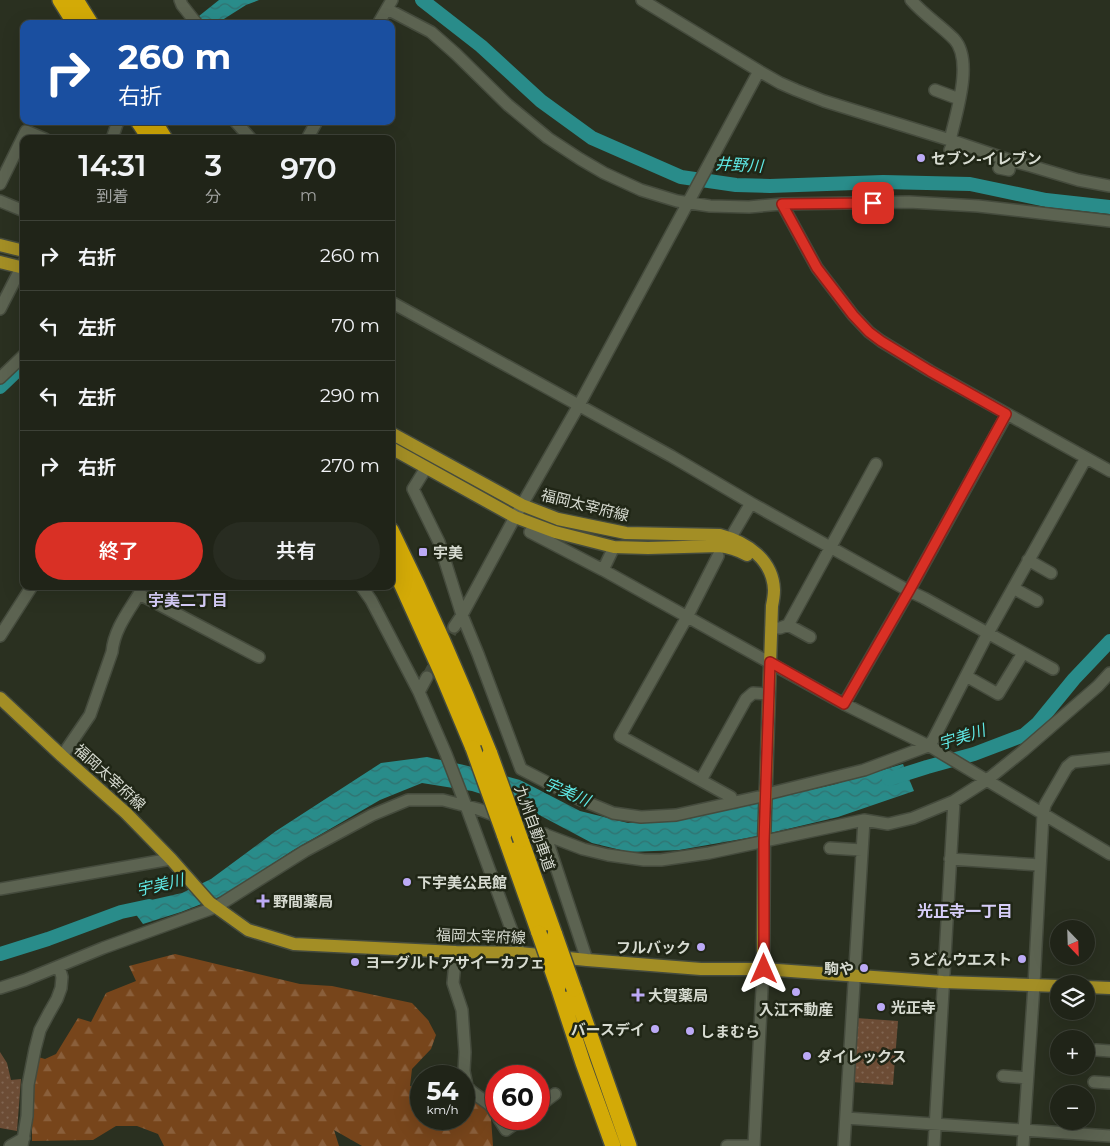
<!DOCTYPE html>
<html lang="ja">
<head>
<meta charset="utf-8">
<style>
  :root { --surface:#202418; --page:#282c21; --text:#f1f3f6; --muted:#a2a4a2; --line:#3d4137; --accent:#d93025 }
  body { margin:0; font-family:Montserrat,"Noto Sans JP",sans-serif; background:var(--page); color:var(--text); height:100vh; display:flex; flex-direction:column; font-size:19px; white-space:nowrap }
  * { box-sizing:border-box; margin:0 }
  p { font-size:16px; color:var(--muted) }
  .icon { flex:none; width:28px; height:28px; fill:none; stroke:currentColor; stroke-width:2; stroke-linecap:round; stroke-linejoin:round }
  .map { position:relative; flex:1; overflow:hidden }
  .sheet { position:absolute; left:20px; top:135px; width:375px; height:455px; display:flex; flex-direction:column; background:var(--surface); border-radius:10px; box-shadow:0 5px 20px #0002,0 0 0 1px var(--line) }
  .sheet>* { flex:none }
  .banner { position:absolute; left:20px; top:20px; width:375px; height:105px; border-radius:10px; box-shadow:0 5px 20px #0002,0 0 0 1px var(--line); background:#1a4fa0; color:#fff; overflow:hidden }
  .needle { width:32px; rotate:157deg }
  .controls { position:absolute; left:1050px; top:920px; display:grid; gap:10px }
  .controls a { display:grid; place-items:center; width:45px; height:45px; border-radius:50%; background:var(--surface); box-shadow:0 5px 20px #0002,0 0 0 1px var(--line); font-size:25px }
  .speed { position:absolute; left:410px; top:1065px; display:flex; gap:10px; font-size:25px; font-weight:700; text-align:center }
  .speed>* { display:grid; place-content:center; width:65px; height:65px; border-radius:50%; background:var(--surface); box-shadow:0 5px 20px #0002,0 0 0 1px var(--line); line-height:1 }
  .speed small { font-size:12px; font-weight:400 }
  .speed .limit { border:8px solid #d22; background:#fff; color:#111 }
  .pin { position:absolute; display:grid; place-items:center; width:42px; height:42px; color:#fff; margin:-21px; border-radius:10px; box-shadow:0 2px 8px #0006 }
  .me { position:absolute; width:55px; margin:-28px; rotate:0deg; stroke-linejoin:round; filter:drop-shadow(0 0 4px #0008) }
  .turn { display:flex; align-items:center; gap:18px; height:105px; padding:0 15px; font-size:22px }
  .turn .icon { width:65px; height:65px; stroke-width:2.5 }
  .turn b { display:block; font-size:35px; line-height:42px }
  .eta { display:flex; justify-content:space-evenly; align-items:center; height:85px; text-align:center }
  .eta b { font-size:30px; font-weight:600; line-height:35px }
  .primary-button { display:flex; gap:10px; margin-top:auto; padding:10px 15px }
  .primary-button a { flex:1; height:58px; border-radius:30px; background:var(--accent); color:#fff; font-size:20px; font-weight:600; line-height:58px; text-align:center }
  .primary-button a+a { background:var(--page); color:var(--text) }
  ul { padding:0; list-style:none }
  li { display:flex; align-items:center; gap:15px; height:70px; padding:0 15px; border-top:1px solid var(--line) }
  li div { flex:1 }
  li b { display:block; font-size:19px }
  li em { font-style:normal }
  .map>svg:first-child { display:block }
</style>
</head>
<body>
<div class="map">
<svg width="1110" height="1146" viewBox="0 0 1110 1146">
  <defs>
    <pattern id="forest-firs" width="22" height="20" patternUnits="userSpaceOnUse" patternTransform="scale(1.25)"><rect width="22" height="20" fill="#77451b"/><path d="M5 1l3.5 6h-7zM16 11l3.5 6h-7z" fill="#8a5f3b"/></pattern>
    <pattern id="park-dots" width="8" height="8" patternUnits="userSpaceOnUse" patternTransform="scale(1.25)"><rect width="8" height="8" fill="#6c4c35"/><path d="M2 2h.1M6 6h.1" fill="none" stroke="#806551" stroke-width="1.8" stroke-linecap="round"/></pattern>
    <pattern id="water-waves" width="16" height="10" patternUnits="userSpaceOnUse" patternTransform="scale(1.25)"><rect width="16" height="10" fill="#298c8a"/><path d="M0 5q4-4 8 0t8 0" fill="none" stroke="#317270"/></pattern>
  </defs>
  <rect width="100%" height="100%" fill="#2a3020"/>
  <path fill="url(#forest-firs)" d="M175,954L300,984L332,986L412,1003L428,1020L436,1035L431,1049L412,1069L410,1086L421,1088V1119H464V1094H467L484,1107L491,1118L493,1146H362L334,1130L339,1146H164L158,1134L137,1126H116L93,1140L32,1141V1105L38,1057L45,1059L56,1054L78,1018L91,1022L106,993L136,981L129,966Z"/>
  <path fill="url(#park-dots)" d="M856,1018L898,1021L893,1085L851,1082Z
    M0,1052L7,1063L11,1080L21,1079L17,1131L0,1128Z"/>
  <path fill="url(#water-waves)" d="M219,0H259L246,5L216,24H189Z
    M427,757L464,765L520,780L580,811L628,823L686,816L742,805L832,785L903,764L914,791L838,817L753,837L679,850L629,852L592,843L528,809L472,791L422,783L380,800L292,851L227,894L181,912L143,924L129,905L182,893L211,879L276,831L381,763Z"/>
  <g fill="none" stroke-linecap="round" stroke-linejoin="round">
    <path stroke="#298c8a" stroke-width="14" d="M422,0L481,46L541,101L592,138L681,177L736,185L770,186L883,182L970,184L1046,200L1110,207
      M0,387L24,364
      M889,779L927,767L974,754L1024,735L1038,723L1074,679L1110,641
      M0,954L48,939L121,912L149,906"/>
    <path stroke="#444a3b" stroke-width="11" stroke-dasharray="11 5.5" stroke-linecap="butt" d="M427,677L454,627"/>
    <g stroke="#454b3d" stroke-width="14">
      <path id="minor" d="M180,0L182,5L197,24
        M642,0L759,71L780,83L796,90L824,101L950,140L1012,161L1031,166L1078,180L1110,186
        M911,0C924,15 940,25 954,39C974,60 956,114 950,140
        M387,9L431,32L456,54L508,105L548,138L580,159L604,173L641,190L677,201L710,206L749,207L782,204L909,202L978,206L1110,221
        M378,24L392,0
        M935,90L959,99
        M235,121L251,139
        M112,139L118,121
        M307,139L317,121
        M954,141L950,150L956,152L959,143
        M1003,158L999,168L1009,170L1010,161
        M0,184L26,131L45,139
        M0,201L24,211
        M782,204L817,268L853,315L869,332L881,341L930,371L1110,471
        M391,302L671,456L751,503L909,591L924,598L1053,669
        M0,309L24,262
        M0,378L24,355
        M426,468L413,489L439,542L462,615L478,654L521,769L579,799L613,813L641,817L676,815L758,797
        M530,532L603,570L844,704L933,748L1110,854
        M734,532L751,503
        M718,556L687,617L620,736L731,797
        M1028,560L1051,573
        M603,570L614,547
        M361,586L371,600L419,692L446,754L466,806L520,953
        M1013,588L1037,601
        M788,625L810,637
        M454,627L462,615L515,517L579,405L759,71
        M771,628H780L788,625L876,464
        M0,636L32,586
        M966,676L998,694L1023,653
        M419,692L427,677
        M844,704L909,591L1007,414
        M62,756L90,715L112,652C114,630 128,612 139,594L259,657
        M701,780L746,699L753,693L769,694
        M771,793L864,770L928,746L933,740L988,633L1086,458
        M545,834L587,960
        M830,848L862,850
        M950,859L1040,865
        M0,889L171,859
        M456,952L453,983L462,1010L465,1052L464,1071L467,1086L471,1091L490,1105L496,1114
        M0,988L25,980L103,948L216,907L305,851L372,815L408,800H443L478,809L583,849L608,855L644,860H661L709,853L864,820L888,824L913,818L954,801L987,780L1023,751L1098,686L1110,673
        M1096,1050L1110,1051
        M1003,1076L1027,1078
        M1094,1082L1110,1083
        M539,1106L555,1094
        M846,1118L1110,1136
        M499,1119L506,1130L522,1119
        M10,1146L24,1138
        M22,1146L27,1116L28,1085L35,1049L40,1030L49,1013L57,999L61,988L62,977L59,967
        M727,1146H754
        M754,1146L763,969
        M844,1146L864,820
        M934,1146L954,801
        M1023,1146L1034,985L1043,814L1045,805L1067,767L1073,762L1110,758"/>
    </g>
    <g stroke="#454b3d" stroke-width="15">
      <path id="major" d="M0,245L24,251
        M0,262L24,268
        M391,433L522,505L558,519L626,533L720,535C747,542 773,560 774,590C774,595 773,601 772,606L764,842L763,969
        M391,448L515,517L555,532L614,547L648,548L719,546C730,547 738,550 747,555
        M0,698L62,756L126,813L171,859L209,902L248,930L294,944L456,952L520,953L587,960L701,969H763L943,982L1059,986
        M1086,987L1110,988"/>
    </g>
    <g stroke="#454b3d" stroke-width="18">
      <path id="highway" d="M60,0L75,24
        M76,0L91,24
        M138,121L150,139
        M154,121L165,139
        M391,530C427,603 460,678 490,754
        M391,561L442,674L473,748
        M504,834L539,933
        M521,840L555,935
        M558,987L583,1063L613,1146
        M574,989L629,1146"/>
    </g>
    <use href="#minor" stroke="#5c6351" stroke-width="11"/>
    <use href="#major" stroke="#a38e25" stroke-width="12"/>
    <use href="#highway" stroke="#d3aa07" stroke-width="15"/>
    <g stroke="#454b3d" stroke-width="18" stroke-linecap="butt">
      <path id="highway-bridge" d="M473,748L504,834
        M490,754L521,840
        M539,933L558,987
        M555,935L574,989"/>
    </g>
    <use href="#highway-bridge" stroke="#d3aa07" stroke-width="15"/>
  </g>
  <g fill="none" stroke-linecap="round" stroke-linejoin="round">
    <g stroke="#8d1f18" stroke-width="12">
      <path id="route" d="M764,969V842L770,662L844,704L909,591L1006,414L930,371L881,341L869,332L853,315L817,268L782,204L873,203"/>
    </g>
    <use href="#route" stroke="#d93025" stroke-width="9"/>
  </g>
  <g fill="#bcaaf6" stroke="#202616" stroke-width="2">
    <circle cx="921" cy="158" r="5"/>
    <rect x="418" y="547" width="10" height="10" rx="2.5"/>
    <circle cx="407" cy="882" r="5"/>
    <path d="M260.5 893.5h5v5h5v5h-5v5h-5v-5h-5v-5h5z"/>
    <circle cx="701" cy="947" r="5"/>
    <circle cx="1022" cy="959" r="5"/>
    <circle cx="355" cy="962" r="5"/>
    <circle cx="864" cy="968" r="5"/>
    <circle cx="796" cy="992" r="5"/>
    <path d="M635.5 987.5h5v5h5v5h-5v5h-5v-5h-5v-5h5z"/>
    <circle cx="881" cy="1007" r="5"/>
    <circle cx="655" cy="1029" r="5"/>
    <circle cx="690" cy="1031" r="5"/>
    <circle cx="807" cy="1056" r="5"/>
  </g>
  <g text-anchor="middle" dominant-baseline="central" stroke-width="5" stroke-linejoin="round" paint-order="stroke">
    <g font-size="15" font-weight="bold" fill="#d7dbd1" stroke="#202616" text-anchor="start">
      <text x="931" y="158">セブン-イレブン</text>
      <text x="433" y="552">宇美</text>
      <text x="417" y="882">下宇美公民館</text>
      <text x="273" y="901">野間薬局</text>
      <text x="691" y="947" text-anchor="end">フルバック</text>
      <text x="1012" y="959" text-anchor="end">うどんウエスト</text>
      <text x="365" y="962">ヨーグルトアサイーカフェ</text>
      <text x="854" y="968" text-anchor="end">駒や</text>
      <text x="648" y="995">大賀薬局</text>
      <text x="891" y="1007">光正寺</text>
      <text x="796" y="1009" text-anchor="middle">入江不動産</text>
      <text x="645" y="1029" text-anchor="end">バースデイ</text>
      <text x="700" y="1031">しまむら</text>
      <text x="817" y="1056">ダイレックス</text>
    </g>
    <g font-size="15" fill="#d7dbd1" stroke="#202616">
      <text transform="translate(585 505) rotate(14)">福岡太宰府線</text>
      <text transform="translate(110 777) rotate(42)">福岡太宰府線</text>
      <text transform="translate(535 828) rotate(70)">九州自動車道</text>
      <text transform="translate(481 936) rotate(2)">福岡太宰府線</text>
    </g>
    <g font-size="16" font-style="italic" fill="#5fe8e5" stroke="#202616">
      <text transform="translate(739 165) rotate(3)">井野川</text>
      <text transform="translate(962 737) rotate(-18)">宇美川</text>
      <text transform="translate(567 792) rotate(23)">宇美川</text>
      <text transform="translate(160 885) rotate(-13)">宇美川</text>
    </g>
    <g font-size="16" font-weight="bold" fill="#d7cef9" stroke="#202616">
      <text x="188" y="600">宇美二丁目</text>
      <text x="965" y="911">光正寺一丁目</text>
    </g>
  </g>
</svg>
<div class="controls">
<a><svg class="needle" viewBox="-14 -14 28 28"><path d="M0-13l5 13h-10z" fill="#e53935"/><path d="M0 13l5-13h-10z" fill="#a2a4a2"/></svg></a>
<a><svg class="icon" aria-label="layers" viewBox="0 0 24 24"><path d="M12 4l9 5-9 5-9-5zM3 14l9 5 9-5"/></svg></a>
<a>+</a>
<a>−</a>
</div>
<div class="speed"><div>54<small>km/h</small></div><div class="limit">60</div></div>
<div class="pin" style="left:873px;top:203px;background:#d93025"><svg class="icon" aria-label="arrive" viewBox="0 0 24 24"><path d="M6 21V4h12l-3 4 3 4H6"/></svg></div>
<svg class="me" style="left:764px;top:969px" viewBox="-20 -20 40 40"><path d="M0-17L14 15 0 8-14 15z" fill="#d93025" stroke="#fff" stroke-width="4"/></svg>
<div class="banner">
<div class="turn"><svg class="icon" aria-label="right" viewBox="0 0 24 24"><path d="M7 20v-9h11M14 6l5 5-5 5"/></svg><div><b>260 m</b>右折</div></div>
</div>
<section class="sheet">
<div class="eta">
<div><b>14:31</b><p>到着</p></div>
<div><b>3</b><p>分</p></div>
<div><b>970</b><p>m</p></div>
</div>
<ul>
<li><svg class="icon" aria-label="right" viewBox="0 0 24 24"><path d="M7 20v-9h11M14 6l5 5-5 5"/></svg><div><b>右折</b></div><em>260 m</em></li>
<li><svg class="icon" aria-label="left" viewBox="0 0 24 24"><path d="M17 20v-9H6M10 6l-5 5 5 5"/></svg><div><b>左折</b></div><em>70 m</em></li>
<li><svg class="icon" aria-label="left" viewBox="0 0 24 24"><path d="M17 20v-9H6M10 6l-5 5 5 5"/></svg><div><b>左折</b></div><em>290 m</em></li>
<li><svg class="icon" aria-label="right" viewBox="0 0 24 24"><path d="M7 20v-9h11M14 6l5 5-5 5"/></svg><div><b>右折</b></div><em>270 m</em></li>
</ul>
<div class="primary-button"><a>終了</a><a>共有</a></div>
</section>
</div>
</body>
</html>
